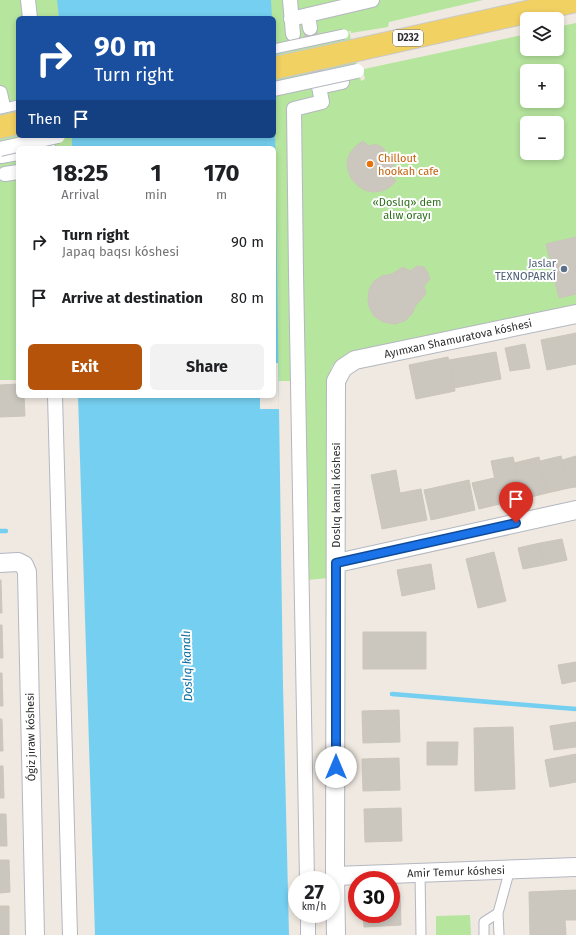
<!DOCTYPE html>
<html lang="en">
<head>
<meta charset="utf-8">
<style>
  :root { --surface:#fff; --page:#f2f2f2; --text:#202124; --muted:#757577; --accent:#b45309 }
  body { margin:0; font-family:"Fira Sans",sans-serif; background:var(--page); color:var(--text); height:100vh; display:flex; flex-direction:column; font-size:15px; white-space:nowrap }
  * { box-sizing:border-box; margin:0 }
  p { font-size:13px; color:var(--muted) }
  .icon { flex:none; width:22px; height:22px; fill:none; stroke:currentColor; stroke-width:2; stroke-linecap:round; stroke-linejoin:round }
  .map { position:relative; flex:1; overflow:hidden }
  .details { position:absolute; left:16px; top:146px; width:260px; height:252px; display:flex; flex-direction:column; background:var(--surface); border-radius:6px; box-shadow:0 2px 6px #0003 }
  .details>* { flex:none }
  .hud { position:absolute; left:16px; top:16px; width:260px; height:122px; border-radius:6px; box-shadow:0 2px 6px #0003; background:#1a4fa0; color:#fff; overflow:hidden }
  .fabs { position:absolute; left:520px; top:12px; display:grid; gap:8px }
  .fabs a { display:grid; place-items:center; width:44px; height:44px; border-radius:6px; background:var(--surface); box-shadow:0 2px 6px #0003; font-size:20px }
  .speed { position:absolute; left:288px; top:871px; display:flex; gap:8px; font-size:20px; font-weight:700; text-align:center }
  .speed>* { display:grid; place-content:center; width:52px; height:52px; border-radius:50%; background:var(--surface); box-shadow:0 2px 6px #0003; line-height:1 }
  .speed small { font-size:10px; font-weight:400 }
  .speed .limit { border:6px solid #d22; background:#fff; color:#111 }
  .pin { position:absolute; display:grid; place-items:center; width:34px; height:34px; color:#fff; margin:-41px -17px; border-radius:50% 50% 50% 0; rotate:-45deg; box-shadow:0 0 4px #0007 }
  .pin .icon { rotate:45deg }
  .me { position:absolute; width:44px; margin:-22px; rotate:0deg; stroke-linejoin:round; filter:drop-shadow(0 0 3px #0008) }
  .turn { display:flex; align-items:center; gap:14px; height:84px; padding:0 12px; font-size:18px }
  .turn .icon { width:52px; height:52px; stroke-width:2.5 }
  .turn b { display:block; font-size:28px; line-height:34px }
  .then { display:flex; align-items:center; height:38px; padding:0 12px; background:#0003; gap:8px; font-size:15px }
  .eta { display:flex; justify-content:space-evenly; align-items:center; height:68px; text-align:center }
  .eta b { font-size:24px; font-weight:700; line-height:28px }
  .cta { display:flex; gap:8px; margin-top:auto; padding:8px 12px }
  .cta a { flex:1; height:46px; border-radius:6px; background:var(--accent); color:#fff; font-size:16px; font-weight:700; line-height:46px; text-align:center }
  .cta a+a { background:var(--page); color:var(--text) }
  ul { padding:0; list-style:none }
  li { display:flex; align-items:center; gap:12px; height:56px; padding:0 12px }
  li div { flex:1 }
  li b { display:block; font-size:15px }
  li em { font-style:normal }
  .map>svg:first-child { display:block }
</style>
</head>
<body>
<div class="map">
<svg width="576" height="935" viewBox="0 0 576 935">
  <rect width="100%" height="100%" fill="#efe9e1"/>
  <path fill="#b6e59e" fill-rule="evenodd" d="M0,0H483L389,22L388,27L351,33V31H349L361,81L365,79L363,71L364,69L527,34V49H557V27L576,23V308L342,358L332,366L327,383L328,578L307,580L304,381H274V148H18V380H0ZM18,18H274V136H18ZM527,71H557V101H527ZM527,123H557V153H527Z
    M470,915L471,935H436V916Z"/>
  <path fill="#75cff0" d="M57,0H271L272,18H59Z
    M274,58L283,686L289,935H95L78,396H274V148H72V136H274Z"/>
  <path fill="#efe9e1" d="M274,363H278L279,409H260V396H274Z"/>
  <g fill="none" stroke-linecap="round" stroke-linejoin="round">
    <path stroke="#75cff0" stroke-width="4.5" d="M0,531H6
      M392,694L576,709"/>
  </g>
  <path fill="#cbc7bf" stroke="#cbc5ba" d="M363,141L369,146L375,144L382,147L392,159L394,167L391,174L396,181L390,187L382,191L373,192L364,190L357,185L351,178L348,170L347,161L350,153L356,146Z
    M576,237V294L559,298L546,244Z
    M417,266L424,267L428,273L430,279L424,286L426,294L416,305L412,314L405,321L395,324L383,322L374,316L369,307L368,300L369,290L374,281L382,276L392,274L403,267L410,271Z
    M576,333V364L547,370L541,340Z
    M525,344L530,368L510,371L505,348Z
    M496,352L501,379L454,388L449,360Z
    M448,357L455,391L416,399L409,365Z
    M18,384V396H24L25,416L0,417V385Z
    M561,456L569,488L547,493L540,461Z
    M576,456V487L569,488L562,460Z
    M513,457L523,499L500,504L491,461Z
    M539,457L547,493L523,499L514,463Z
    M396,470L400,493L421,489L427,520L382,529L371,475Z
    M494,478L500,504L479,509L472,483Z
    M469,480L475,510L431,520L424,490Z
    M562,539L567,560L544,565L540,543Z
    M540,543L544,565L523,569L518,548Z
    M494,552L506,601L478,608L466,559Z
    M431,564L435,589L402,596L397,570Z
    M0,580H1L2,613H0Z
    M0,625H2L3,658H0Z
    M363,632H426V669H363Z
    M576,662V681L562,684L558,665Z
    M0,673H2L3,706H0Z
    M399,710L400,742L363,743L362,711Z
    M0,719H2L3,751H0Z
    M576,722V747L554,750L550,726Z
    M513,727L515,789L475,791L474,728Z
    M427,742H458L457,765H427Z
    M576,754V782L550,787L545,760Z
    M399,758L400,790L363,791L362,759Z
    M0,766H3L4,798H0Z
    M401,808L402,841L365,842L364,809Z
    M0,814H6L7,846H0Z
    M0,860H9L10,892L0,893Z
    M576,890V920H565L566,935H530L529,892Z
    M391,893H400L401,925L364,927L363,914H391Z
    M0,906H9V935H0Z"/>
  <g fill="none" stroke-linecap="round" stroke-linejoin="round">
    <path stroke="#c8c4bd" stroke-width="14" stroke-dasharray="14 7" stroke-linecap="butt" d="M310,28L319,87"/>
    <g stroke="#b4b7c1" stroke-width="11">
      <path id="service" d="M0,109L18,105
        M420,873L421,935
        M484,935V922L498,913
        M499,935L498,913L510,869"/>
    </g>
    <g stroke="#b4b7c1" stroke-width="16">
      <path id="pedestrian" d="M28,0L30,18
        M290,0L293,34
        M308,15L310,28
        M291,19L372,0
        M0,93L2,102H0
        M42,148L48,147V148
        M1,156L18,153
        M5,174L18,172
        M55,396L70,935
        M307,880L296,273L294,109L322,102L319,87L342,82
        M308,914V935"/>
    </g>
    <g stroke="#b4b7c1" stroke-width="20">
      <path id="minor" d="M0,563L18,562L24,565L27,572L35,935
        M337,563L576,510
        M335,876L576,867
        M336,935L335,876L336,381L343,368L355,360L576,314"/>
    </g>
    <g stroke="#c9c9c9" stroke-width="24">
      <path id="primary" d="M330,56L576,1
        M0,127L18,123"/>
    </g>
    <use href="#service" stroke="#fff" stroke-width="9"/>
    <use href="#pedestrian" stroke="#fff" stroke-width="14"/>
    <use href="#minor" stroke="#fff" stroke-width="18"/>
    <use href="#primary" stroke="#f2d163" stroke-width="22"/>
    <g stroke="#b4b7c1" stroke-width="11" stroke-linecap="butt">
      <path id="service-bridge" d="M274,49L344,34"/>
    </g>
    <g stroke="#b4b7c1" stroke-width="16" stroke-linecap="butt">
      <path id="pedestrian-bridge" d="M274,89L357,71
        M0,149L58,136"/>
    </g>
    <g stroke="#c9c9c9" stroke-width="24" stroke-linecap="butt">
      <path id="primary-bridge" d="M274,68L330,56"/>
    </g>
    <use href="#service-bridge" stroke="#fff" stroke-width="9"/>
    <use href="#pedestrian-bridge" stroke="#fff" stroke-width="14"/>
    <use href="#primary-bridge" stroke="#f2d163" stroke-width="22"/>
  </g>
  <g fill="none" stroke-linecap="round" stroke-linejoin="round">
    <g stroke="#114b97" stroke-width="10">
      <path id="route" d="M336,767V563L516,523"/>
    </g>
    <use href="#route" stroke="#1a73e8" stroke-width="7"/>
  </g>
  <circle fill="#e8710a" stroke="#fff" stroke-width="1.5" cx="370" cy="164" r="4"/>
  <circle fill="#5c6f8a" stroke="#fff" stroke-width="1.5" cx="564" cy="269" r="4"/>
  <g text-anchor="middle" dominant-baseline="central" stroke-width="4" stroke-linejoin="round" paint-order="stroke">
    <rect fill="#fff" stroke="#6d6d6d" stroke-width="1" x="393" y="30" width="30" height="16" rx="3"/>
    <g font-size="10" font-weight="bold" fill="#2e2e2e">
      <text x="408" y="38">D232</text>
    </g>
    <g font-size="11" fill="#c56008" stroke="#fff" text-anchor="start">
      <text x="378" y="158">Chillout<tspan x="378" dy="13">hookah cafe</tspan></text>
    </g>
    <g font-size="11" fill="#2c6e1b" stroke="#fff">
      <text x="407" y="202">«Doslıq» dem<tspan x="407" dy="13">alıw orayı</tspan></text>
    </g>
    <g font-size="11" fill="#4e5e75" stroke="#fff" text-anchor="end">
      <text x="556" y="263">Jaslar<tspan x="556" dy="13">TEXNOPARKÍ</tspan></text>
    </g>
    <g font-size="11" fill="#2e2e2e" stroke="#fff">
      <text transform="translate(458 339) rotate(-12)">Ayımxan Shamuratova kóshesi</text>
      <text transform="translate(336 495) rotate(-90)">Doslıq kanalı kóshesi</text>
      <text transform="translate(31 737) rotate(-91)">Ógiz jıraw kóshesi</text>
      <text transform="translate(456 872) rotate(-2)">Amir Temur kóshesi</text>
    </g>
    <g font-size="12" font-style="italic" fill="#0d6fa3" stroke="#fff">
      <text transform="translate(187 666) rotate(-92)">Doslıq kanalı</text>
    </g>
  </g>
</svg>
<div class="fabs">
<a><svg class="icon" aria-label="layers" viewBox="0 0 24 24"><path d="M12 4l9 5-9 5-9-5zM3 14l9 5 9-5"/></svg></a>
<a>+</a>
<a>−</a>
</div>
<div class="speed"><div>27<small>km/h</small></div><div class="limit">30</div></div>
<div class="pin" style="left:516px;top:523px;background:#d93025"><svg class="icon" aria-label="arrive" viewBox="0 0 24 24"><path d="M6 21V4h12l-3 4 3 4H6"/></svg></div>
<svg class="me" style="left:336px;top:767px" viewBox="-20 -20 40 40"><circle r="19" fill="#fff"/><path d="M0-13L10 11 0 6-10 11z" fill="#1a73e8"/></svg>
<div class="hud">
<div class="turn"><svg class="icon" aria-label="right" viewBox="0 0 24 24"><path d="M7 20v-9h11M14 6l5 5-5 5"/></svg><div><b>90 m</b>Turn right</div></div>
<div class="then">Then<svg class="icon" aria-label="arrive" viewBox="0 0 24 24"><path d="M6 21V4h12l-3 4 3 4H6"/></svg></div>
</div>
<section class="details">
<div class="eta">
<div><b>18:25</b><p>Arrival</p></div>
<div><b>1</b><p>min</p></div>
<div><b>170</b><p>m</p></div>
</div>
<ul>
<li><svg class="icon" aria-label="right" viewBox="0 0 24 24"><path d="M7 20v-9h11M14 6l5 5-5 5"/></svg><div><b>Turn right</b><p>Japaq baqsı kóshesi</p></div><em>90 m</em></li>
<li><svg class="icon" aria-label="arrive" viewBox="0 0 24 24"><path d="M6 21V4h12l-3 4 3 4H6"/></svg><div><b>Arrive at destination</b></div><em>80 m</em></li>
</ul>
<div class="cta"><a>Exit</a><a>Share</a></div>
</section>
</div>
</body>
</html>
